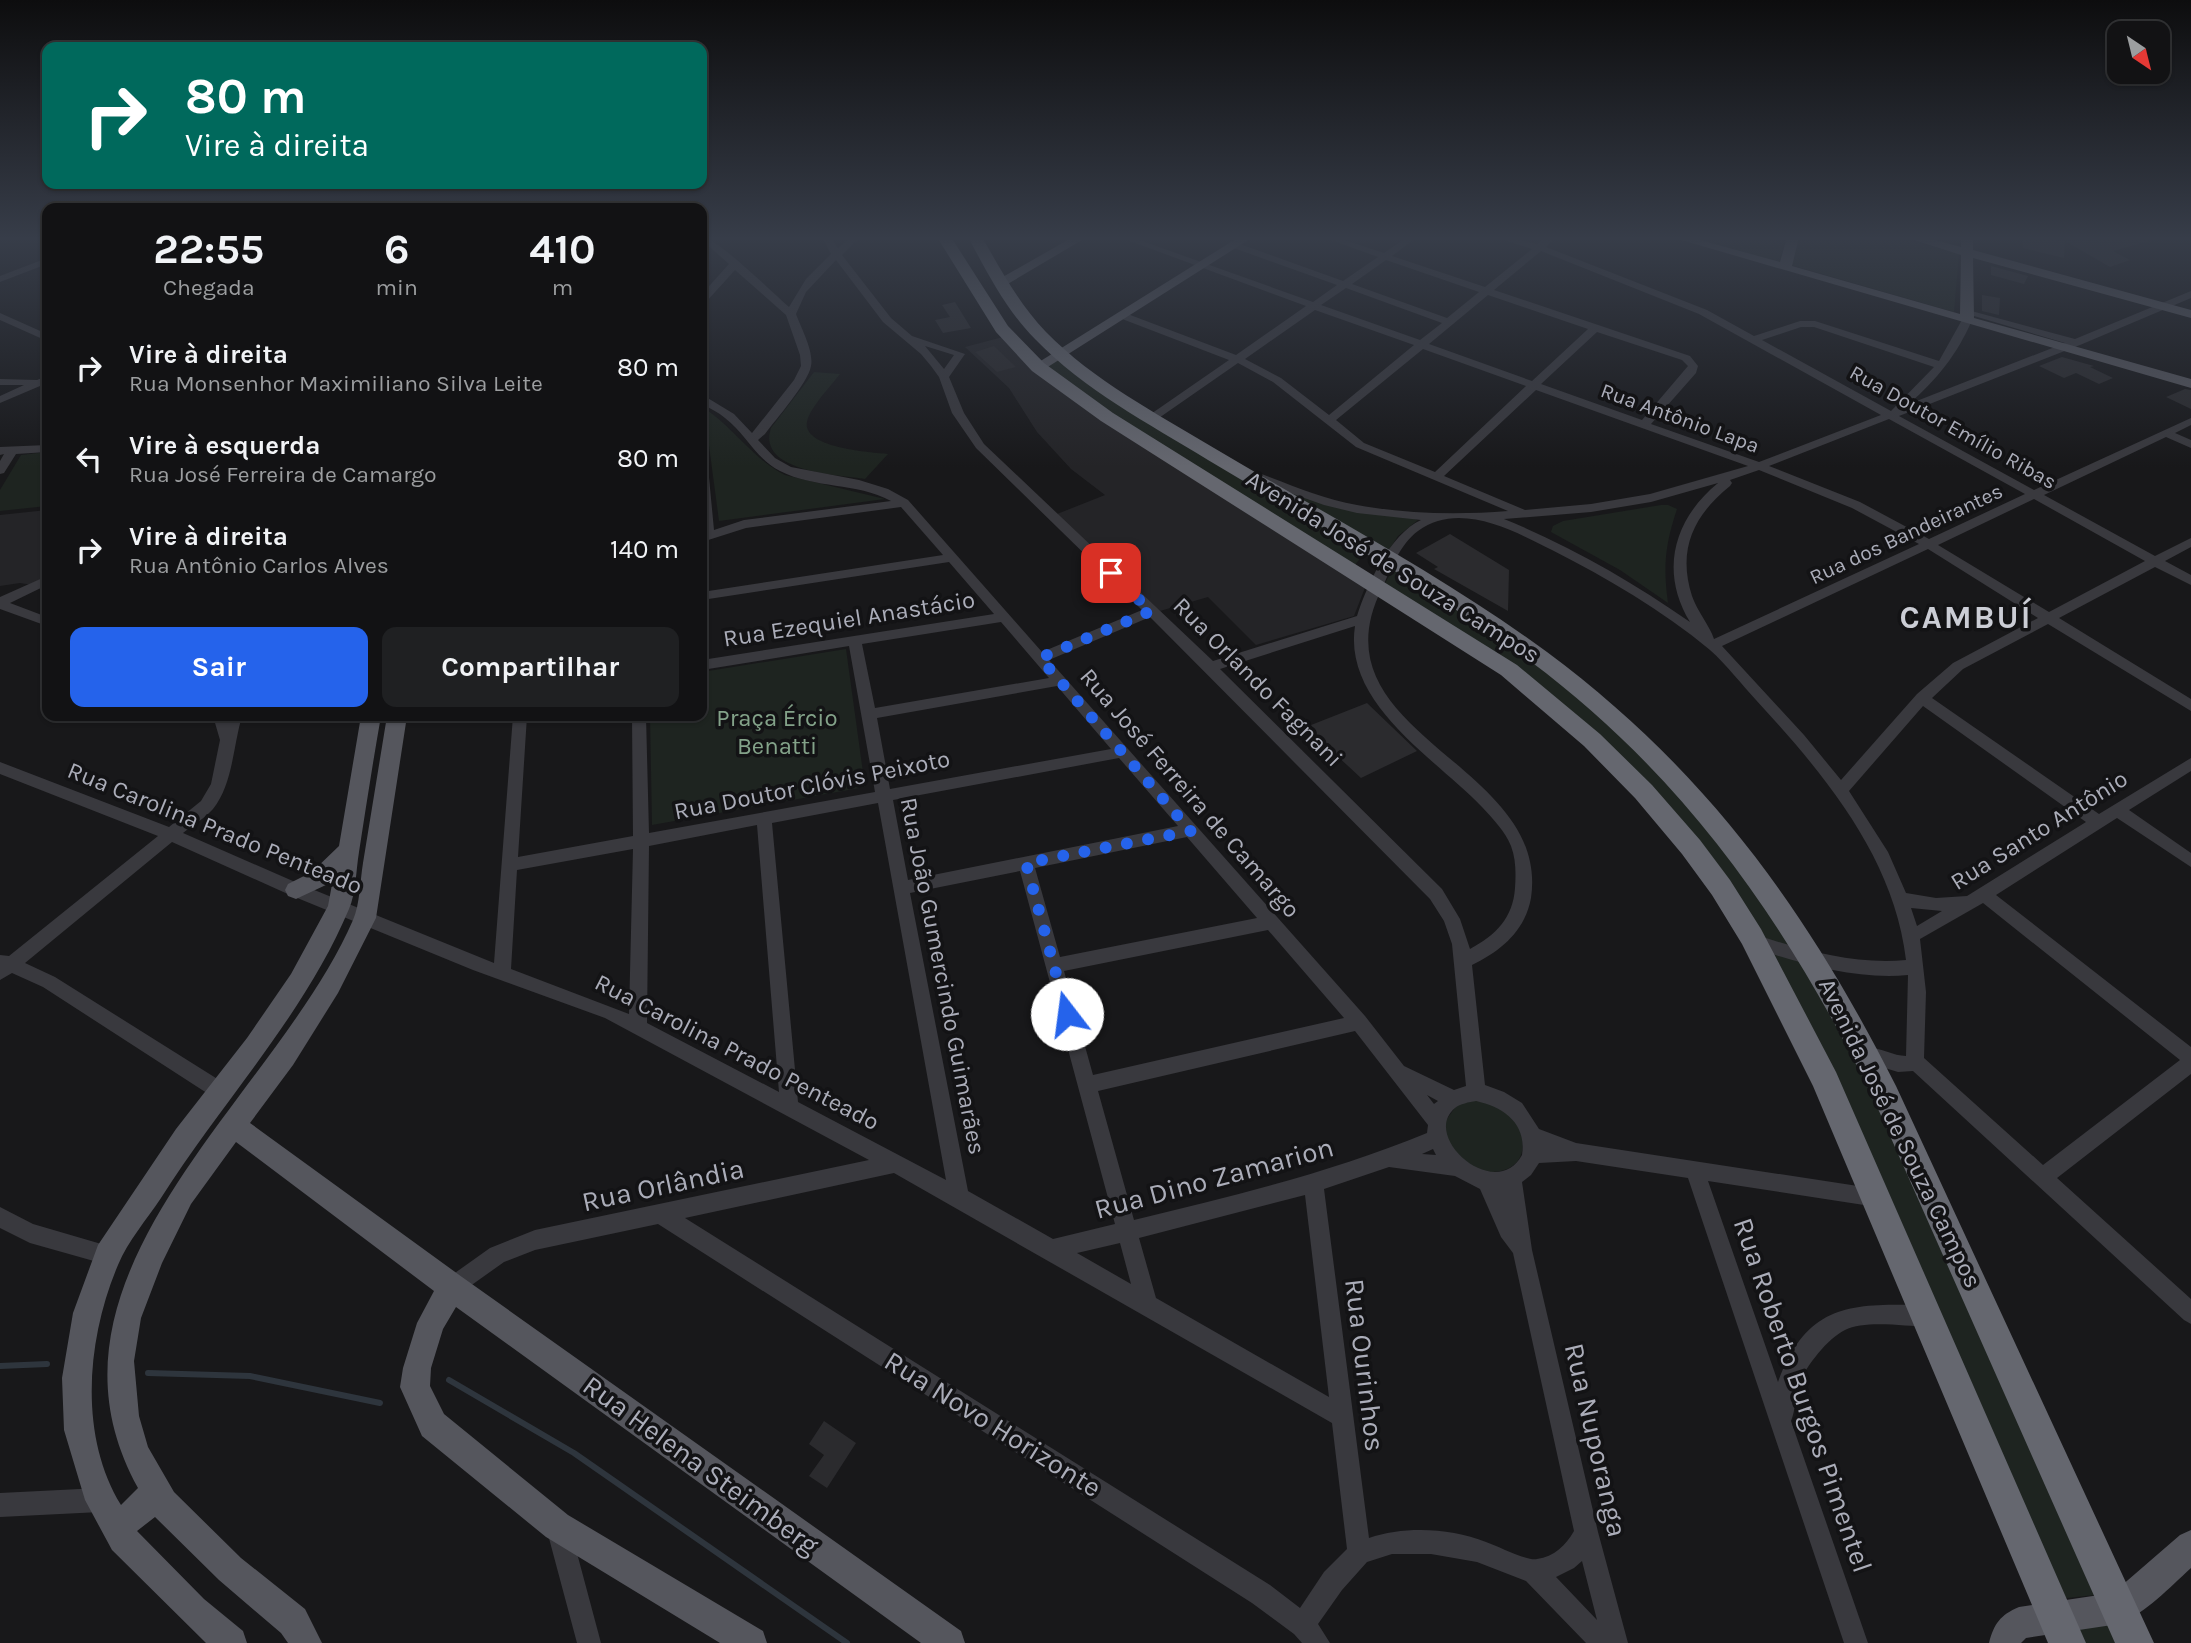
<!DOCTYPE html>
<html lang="pt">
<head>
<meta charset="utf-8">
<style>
  :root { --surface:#121214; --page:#1f2022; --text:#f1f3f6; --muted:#9c9ea0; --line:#313234; --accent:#2563eb }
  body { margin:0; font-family:Karla,sans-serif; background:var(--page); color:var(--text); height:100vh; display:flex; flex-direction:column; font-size:26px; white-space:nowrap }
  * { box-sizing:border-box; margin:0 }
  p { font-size:23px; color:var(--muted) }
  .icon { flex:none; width:38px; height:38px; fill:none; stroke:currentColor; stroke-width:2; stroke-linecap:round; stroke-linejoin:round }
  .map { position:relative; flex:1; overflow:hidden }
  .details { position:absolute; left:42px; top:203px; width:665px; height:518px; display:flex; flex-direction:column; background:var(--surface); border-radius:14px; box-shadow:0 2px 5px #0004,0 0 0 2px var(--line) }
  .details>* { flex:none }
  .guide { position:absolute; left:42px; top:42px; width:665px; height:147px; border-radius:14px; box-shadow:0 2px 5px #0004,0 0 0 2px var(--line); background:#00695c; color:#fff; overflow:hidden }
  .needle { width:46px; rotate:145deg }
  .tools { position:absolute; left:2107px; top:21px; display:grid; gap:14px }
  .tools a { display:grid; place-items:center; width:63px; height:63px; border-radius:14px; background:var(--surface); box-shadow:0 2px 5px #0004,0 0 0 2px var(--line); font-size:35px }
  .pin { position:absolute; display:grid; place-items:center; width:60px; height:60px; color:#fff; margin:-30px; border-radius:14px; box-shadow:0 4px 10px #0006 }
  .me { position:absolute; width:77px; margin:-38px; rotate:345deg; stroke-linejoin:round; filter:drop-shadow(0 0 5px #0008) }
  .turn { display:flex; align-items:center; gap:24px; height:147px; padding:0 28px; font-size:32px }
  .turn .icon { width:91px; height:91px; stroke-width:2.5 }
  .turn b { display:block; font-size:49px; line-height:60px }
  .eta { display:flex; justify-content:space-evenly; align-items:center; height:119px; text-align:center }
  .eta b { font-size:42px; font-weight:700; line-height:49px }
  .cta { display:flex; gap:14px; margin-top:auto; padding:14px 28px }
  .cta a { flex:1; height:80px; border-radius:14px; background:var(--accent); color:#fff; font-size:28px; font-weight:700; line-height:80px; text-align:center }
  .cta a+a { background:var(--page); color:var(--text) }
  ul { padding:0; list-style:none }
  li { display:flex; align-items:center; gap:21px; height:91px; padding:0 28px }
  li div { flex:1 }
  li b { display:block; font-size:26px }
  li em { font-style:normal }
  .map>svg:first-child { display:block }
</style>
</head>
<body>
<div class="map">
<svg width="2191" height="1643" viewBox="0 0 2191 1643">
  <rect width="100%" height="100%" fill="#18181a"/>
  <path fill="#242427" d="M1003,337L1366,585L1354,616L1256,645L1208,597L1160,611L1052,516L1105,495L1071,469L1037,432L1009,388L965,347Z
    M47,510V577L33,585L20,583L0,586V515Z"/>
  <path fill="#1e2420" d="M1687,237H1786L1779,263Z
    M1799,237H1896L1959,254L1954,312L1791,265Z
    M1058,358L1367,550L1354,566L1107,413L1043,367Z
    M814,372L840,374C830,387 814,403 808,418C796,448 870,452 888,454L865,479C838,475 756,472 771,428Z
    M704,408C733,427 754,460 785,475L885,499L719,521Z
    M47,452V506L0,511V490L21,455Z
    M1290,492L1407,517L1418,520L1398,536L1387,553L1286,496Z
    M1661,505H1668L1677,509C1665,545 1663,566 1668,603L1620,570L1551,532L1553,526L1563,521Z
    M1393,569L1492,628L1564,680L1686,794L1798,948L1758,937L1588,729L1384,585Z
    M846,649L865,787L652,825L650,716H702V672Z
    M1769,951L1806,959L1842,1013L2104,1594L2058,1599Z
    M1468,1100C1489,1102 1512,1106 1520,1129C1538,1185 1461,1182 1448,1144C1445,1138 1445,1129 1444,1123L1457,1105Z
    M2118,1621L2128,1643H2078L2072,1630Z"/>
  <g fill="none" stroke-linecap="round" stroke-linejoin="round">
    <path stroke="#2e353d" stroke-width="6" d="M0,1366L47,1364
      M148,1373L250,1376L380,1403
      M449,1380L574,1453L847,1643"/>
  </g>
  <path fill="#2b2b2e" d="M2022,237L2065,241L2064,258L2023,248Z
    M2087,237H2153V240L2113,251L2130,260L2110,267L2065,241H2096Z
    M1991,266L2028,276L2024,284L1991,275Z
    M1982,295L2000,298L1999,315L1982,311Z
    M955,302L971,328L943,333L935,320L950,317L942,305Z
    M994,346L1016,367L997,372L975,352Z
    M2062,357L2094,366L2090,367L2113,378L2099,384L2076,373L2064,378L2039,366Z
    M2185,389L2191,390V409L2166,397Z
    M1450,534L1509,570L1508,611L1434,569L1438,567L1416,553Z
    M1367,703L1417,751L1361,778L1306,727Z
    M824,1421L856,1443L827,1488L809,1476L824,1455L809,1444Z"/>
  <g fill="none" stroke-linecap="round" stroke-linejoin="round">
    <path fill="#39393e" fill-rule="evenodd" d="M702,237C716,237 773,293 789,307L806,279L831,254L822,237H830L838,248L851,237H860L842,255L891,318L912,336L965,354L949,377L964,413L984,444L1213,661L1357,616C1367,585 1390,534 1421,520L1357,513L1324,505L1251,479V473H1259C1291,485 1323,499 1357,505C1405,514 1459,515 1508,511L1356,447L1273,382L1238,363L1156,420H1148V416L1229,360L1117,317V313H1125L1236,355L1306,306L1119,237H1131L1313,302L1337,285L1231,247V243H1237L1343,281L1378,257L1323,237H1335L1384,253L1407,237H1417L1392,256L1485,287L1532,249L1494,237H1507L1537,244L1547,237H1556L1546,247L1707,310L1754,336L1800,321H1815L1939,361L1963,318H1971L1972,320C1957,355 1937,379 1909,404L2065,343L1964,313V309L2075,339L2191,291V298L2080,345L1899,416L2034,490L2191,418V425L2175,433L2191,440V448L2166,437L2044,495L2155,556L2191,538V547L2165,561L2191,575V585L2155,567L2059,618L2191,699V711L2048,624L1963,669L1932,698L2099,814L2191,758V771L2129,810L2191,853V867L2117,818L1996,895L2191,1047V1074L2057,1178L2191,1299V1324L2184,1320L1913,1071L1898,1072L1862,1061L1859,1055L1862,1049C1875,1044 1891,1056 1906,1056L1908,975C1855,980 1798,963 1748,946L1745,941L1748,936L1754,934C1801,950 1856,965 1906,960C1894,857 1824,774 1756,700C1741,684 1727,665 1710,650C1662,610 1607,578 1552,550C1512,530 1459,501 1418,531C1400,544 1391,569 1382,588C1309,735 1551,762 1531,898C1525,931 1501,951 1472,965L1485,1085L1504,1092L1522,1103L1539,1129L1576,1143L1884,1190L1887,1197L1884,1204L1877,1207L1708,1181L1778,1382C1808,1301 1853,1304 1927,1305L1934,1309L1938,1316L1934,1323L1927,1327C1905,1326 1864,1320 1845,1330C1828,1338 1806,1366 1799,1384C1795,1396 1796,1409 1791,1421L1868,1643H1844L1688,1178L1576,1161L1539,1163L1531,1175L1522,1182L1532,1250L1598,1532L1628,1643H1586L1526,1581L1477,1562L1431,1554H1392L1367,1562L1342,1590L1318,1624L1330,1643H1302L1294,1634L1252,1603L658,1224L535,1250L504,1262L459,1294L452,1297L445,1294L442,1287L445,1280L490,1248L535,1230L869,1160L605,1018L473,970L290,895L172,842L25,963L55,977L227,1085L229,1091L227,1097L220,1100L213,1097L43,987L12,973L0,980V955L9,956L158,836L0,774V762L169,827L201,801L211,784L220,740L213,716H242C233,746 233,784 213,809C205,818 193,825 183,833L302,885L494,963L513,716H527L518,857L633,836L632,716H646L649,833L875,792L849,646L702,670V660L994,614L949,562L702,600V592L943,555L901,507L746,528L702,542V463L708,467L714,530L744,520L891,501C856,482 815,489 780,471C756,459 746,434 725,418C718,412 709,408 702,404V396L706,397L734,414L752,433L794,380L801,366L800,355L786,315L735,270L706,302L702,303V294L729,264L702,240ZM1541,251L1699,314L1881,415L1759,462L1651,424L1696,373L1698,366L1690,356L1494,290ZM836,260L883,322L921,354L931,366L939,377L952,413L976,448L1142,610L1042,652L908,500L888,489L859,480L791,467L775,458L758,440L765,434C776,419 808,383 811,366C814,351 801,328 796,314L806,292ZM1386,260L1479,292L1447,318L1352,284ZM1346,288L1442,323L1420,340L1321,305ZM1488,295L1588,329L1532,381L1429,344ZM1315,310L1414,345L1329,415L1281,378L1245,359ZM1801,327H1814L1934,367L1891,411L1762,340ZM1597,332L1682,360L1688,366L1642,420L1541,384ZM925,346L954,355L944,369ZM1423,349L1526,386L1435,472L1364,443L1336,420ZM1536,390L1748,466L1650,494L1591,504L1525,510L1444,476ZM1889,419L2025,494L1929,539L1860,502L1769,466ZM1759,470L1852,508L1919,544L1714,639C1710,626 1697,611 1692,596C1677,549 1694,515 1730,486L1732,483L1730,480ZM1718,483C1674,519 1659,571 1690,622C1631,581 1570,546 1504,519L1591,512L1651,502ZM2034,499L2145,561L2049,612L1938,545ZM1928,549L2038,618L1953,663L1917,694L1841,780L1804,735L1722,646ZM1150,617L1430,899L1444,921L1452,944L1466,1086L1454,1090L1404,1066L1365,1016L1049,660ZM1001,622L1049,678L875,708L862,644ZM1355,626C1343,704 1435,758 1482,807C1493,819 1505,831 1511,846C1516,859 1516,874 1515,888C1513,918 1496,935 1470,949L1460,919L1442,889L1220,669ZM1057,686L1111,749L890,789L877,718ZM1923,706L2086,822L1967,896L1936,898L1906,893L1888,852L1849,791ZM1119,758L1178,826L908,880L893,800ZM878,803L946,1180L798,1102L772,823ZM757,825L779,1092L647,1023L649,846ZM1187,837L1257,918L1060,957L1035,868ZM633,849L629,1014L511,969L517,870ZM1020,871L1115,1224L1053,1239L968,1191L910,893ZM1983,903L2180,1060L2043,1165L1924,1058L1926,992L1920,939ZM1911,908L1942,911L1917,926ZM1268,930L1344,1018L1093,1075L1064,971ZM1355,1031L1428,1125L1427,1133C1332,1172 1234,1196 1134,1220L1098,1091ZM1427,1095L1438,1101L1434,1104ZM1476,1101C1504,1107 1527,1124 1522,1155C1496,1203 1420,1137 1455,1108C1460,1104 1469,1102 1476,1101ZM1433,1149L1436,1155L1422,1154ZM1389,1167L1455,1176L1480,1189L1501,1237L1513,1253L1574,1531C1566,1545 1554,1557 1537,1559C1526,1561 1498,1546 1486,1542C1450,1528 1405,1526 1369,1538L1324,1189ZM894,1173L1332,1423L1347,1549L1324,1572L1300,1608L1270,1585L685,1218ZM1305,1195L1329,1397L1156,1298L1139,1238ZM1120,1243L1131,1284L1077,1253ZM1582,1561L1597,1620L1556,1577L1574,1568Z
      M47,258V264L0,282V276Z
      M0,313L47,334V341L0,320Z
      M47,376V383L0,403V396L24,385H0V379L37,380Z
      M47,445V452L16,454L4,473L0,474V461L4,454L0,455V447Z
      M47,576V585L10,603L47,617V626L0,609V597Z
      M0,1207L33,1224L115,1248L118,1255L115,1262L108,1265L30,1243L0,1228Z
      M100,1488L108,1492L112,1500L108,1508L100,1512L0,1517V1493Z
      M558,1515L566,1519L570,1527L601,1643H577L546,1527L550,1519Z"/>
    <path fill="#55565d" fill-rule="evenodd" d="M1073,237H1087L1006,285L1001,286L994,282Z
      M1239,237H1253L1043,370L1038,371L1031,367Z
      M1671,237H1689L1780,262L1787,237H1799L1792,266L1960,314L1961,255L1905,237H1924L1961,247V237H1973V250L2191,310V318L1973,258L1974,318L2191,379V388Z
      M361,716H381C373,761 366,807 359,852C356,870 356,893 349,909C304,1016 222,1101 161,1198C147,1219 128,1241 118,1265C87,1338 78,1435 121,1505L138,1488C20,1275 276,1098 353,920C360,904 360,881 363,863C371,814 379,765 387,716H407L376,918L338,993L293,1065L250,1123L462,1277L961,1631L965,1643H921L456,1307L443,1329L431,1368L430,1386L444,1414L568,1515L763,1631L767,1643H720L546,1537L422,1436L400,1387L403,1368L417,1323L434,1291L236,1142L191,1204L162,1263L141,1318L134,1361L139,1416L148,1447L174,1492L241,1558L305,1609L322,1643H288L281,1633L219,1580L155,1517L137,1531L204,1599L243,1631L247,1643H206L112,1550L85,1500L64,1430L62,1378L73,1313L98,1245L176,1129L247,1038L291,974L328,906L333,879L328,884L296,899L288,896L285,890L288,884L312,872L339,846Z
      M2191,1530V1568C2169,1588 2147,1612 2119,1624L2026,1638L2021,1643H1989C1994,1624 2000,1615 2019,1607L2113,1593L2180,1535Z"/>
    <path fill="#65676f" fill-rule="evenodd" d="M937,237H951L1008,326L1044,363L1113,413L1517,665L1600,734L1652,785L1700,840L1730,880L1761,929L1836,1072L2086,1643H2048L1813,1086L1742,944L1712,895L1682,854L1635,798L1584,746L1501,675L1101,421L1032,371L996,332Z
      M968,237H982C1001,270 1019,304 1046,332C1094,381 1156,413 1214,448C1325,514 1442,575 1547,652C1706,770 1807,910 1896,1086L2154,1643H2115L1875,1102C1790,928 1687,778 1530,661C1428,586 1316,525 1208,460C1148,423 1084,390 1035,339C1006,310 987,272 968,237Z"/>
  </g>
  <linearGradient id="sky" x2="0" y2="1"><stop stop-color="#0d0d0e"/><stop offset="0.51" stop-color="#373d49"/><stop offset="1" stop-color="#373d49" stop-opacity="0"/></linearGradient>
  <rect width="2191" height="467" fill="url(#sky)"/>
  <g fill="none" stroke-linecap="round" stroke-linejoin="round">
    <path stroke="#2563eb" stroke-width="12" stroke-dasharray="0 21.6" d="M1067,1014L1026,863L1191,831L1040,658L1151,611L1111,573"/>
  </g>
  <g text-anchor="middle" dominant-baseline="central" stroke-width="7" stroke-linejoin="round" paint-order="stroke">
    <g font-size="21" fill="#abadb9" stroke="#131315">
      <text transform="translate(1680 418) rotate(20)">Rua Antônio Lapa</text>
      <text transform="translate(1953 427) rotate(29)">Rua Doutor Emílio Ribas</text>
      <text transform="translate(1906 534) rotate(-25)">Rua dos Bandeirantes</text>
    </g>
    <g font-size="24" fill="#abadb9" stroke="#131315">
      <text transform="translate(1393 567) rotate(32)">Avenida José de Souza Campos</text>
      <text transform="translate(849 619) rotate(-9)">Rua Ezequiel Anastácio</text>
      <text transform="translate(1258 682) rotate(45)">Rua Orlando Fagnani</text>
      <text transform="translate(812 785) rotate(-11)">Rua Doutor Clóvis Peixoto</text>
      <text transform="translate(1190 793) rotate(49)">Rua José Ferreira de Camargo</text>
      <text transform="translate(215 828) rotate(22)">Rua Carolina Prado Penteado</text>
      <text transform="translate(2039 830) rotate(-32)">Rua Santo Antônio</text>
      <text transform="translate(943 976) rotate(79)">Rua João Gumercindo Guimarães</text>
      <text transform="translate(737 1052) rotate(27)">Rua Carolina Prado Penteado</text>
      <text transform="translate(1900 1133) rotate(64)">Avenida José de Souza Campos</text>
    </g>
    <g font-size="24" fill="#83a289" stroke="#131315">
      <text x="777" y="718">Praça Ércio<tspan x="777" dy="28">Benatti</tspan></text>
    </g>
    <g font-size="28" fill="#abadb9" stroke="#131315">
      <text transform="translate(1214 1178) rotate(-15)">Rua Dino Zamarion</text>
      <text transform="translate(663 1185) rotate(-12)">Rua Orlândia</text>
      <text transform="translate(1365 1365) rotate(83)">Rua Ourinhos</text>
      <text transform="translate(1803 1395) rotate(71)">Rua Roberto Burgos Pimentel</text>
      <text transform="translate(993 1424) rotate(32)">Rua Novo Horizonte</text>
      <text transform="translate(1596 1440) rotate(77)">Rua Nuporanga</text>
      <text transform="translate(701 1465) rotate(36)">Rua Helena Steimberg</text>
    </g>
    <g font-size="32" font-weight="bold" letter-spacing="2" fill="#cbcdd5" stroke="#131315">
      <text x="1966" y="617">CAMBUÍ</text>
    </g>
  </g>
</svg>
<div class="tools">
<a><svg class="needle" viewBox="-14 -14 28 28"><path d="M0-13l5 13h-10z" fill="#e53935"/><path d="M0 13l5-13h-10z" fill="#9c9ea0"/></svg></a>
</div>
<div class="pin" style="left:1111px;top:573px;background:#d93025"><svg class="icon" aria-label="arrive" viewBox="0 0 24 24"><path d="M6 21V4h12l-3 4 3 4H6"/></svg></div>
<svg class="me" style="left:1067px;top:1014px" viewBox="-20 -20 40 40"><circle r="19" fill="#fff"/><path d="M0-13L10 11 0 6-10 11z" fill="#2563eb"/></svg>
<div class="guide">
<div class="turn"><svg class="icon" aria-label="right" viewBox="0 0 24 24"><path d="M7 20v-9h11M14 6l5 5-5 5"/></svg><div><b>80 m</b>Vire à direita</div></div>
</div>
<section class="details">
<div class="eta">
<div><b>22:55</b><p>Chegada</p></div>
<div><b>6</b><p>min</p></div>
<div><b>410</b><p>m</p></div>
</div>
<ul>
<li><svg class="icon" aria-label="right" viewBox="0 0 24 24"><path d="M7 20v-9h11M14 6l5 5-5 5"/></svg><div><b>Vire à direita</b><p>Rua Monsenhor Maximiliano Silva Leite</p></div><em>80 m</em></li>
<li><svg class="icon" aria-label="left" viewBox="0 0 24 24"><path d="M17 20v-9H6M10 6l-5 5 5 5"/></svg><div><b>Vire à esquerda</b><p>Rua José Ferreira de Camargo</p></div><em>80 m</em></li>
<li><svg class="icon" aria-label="right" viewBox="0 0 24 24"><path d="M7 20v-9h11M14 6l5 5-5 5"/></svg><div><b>Vire à direita</b><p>Rua Antônio Carlos Alves</p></div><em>140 m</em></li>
</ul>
<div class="cta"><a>Sair</a><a>Compartilhar</a></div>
</section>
</div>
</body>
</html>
